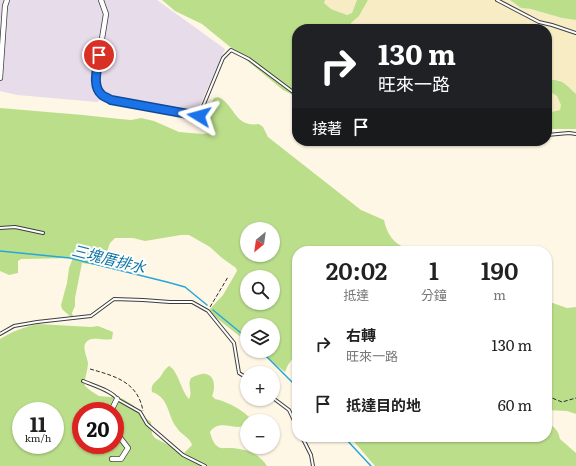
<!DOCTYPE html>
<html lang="zh-TW">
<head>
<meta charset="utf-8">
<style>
  :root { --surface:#fff; --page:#f6f6f6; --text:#222; --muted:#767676 }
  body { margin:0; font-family:Literata,"Noto Sans TC",serif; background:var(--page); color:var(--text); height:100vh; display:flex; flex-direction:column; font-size:15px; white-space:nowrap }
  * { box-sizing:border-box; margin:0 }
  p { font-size:13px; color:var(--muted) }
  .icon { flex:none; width:22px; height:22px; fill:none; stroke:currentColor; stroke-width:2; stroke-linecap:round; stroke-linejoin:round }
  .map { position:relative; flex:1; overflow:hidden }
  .sheet { position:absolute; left:292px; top:246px; width:260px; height:196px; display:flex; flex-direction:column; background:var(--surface); border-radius:16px; box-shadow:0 1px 3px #0004 }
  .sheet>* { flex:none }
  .banner { position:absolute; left:292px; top:24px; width:260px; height:122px; border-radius:16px; box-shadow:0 1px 3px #0004; background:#202124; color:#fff; overflow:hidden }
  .needle { width:26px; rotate:209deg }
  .buttons { position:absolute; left:240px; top:222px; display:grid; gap:8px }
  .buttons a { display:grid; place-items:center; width:40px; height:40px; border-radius:50%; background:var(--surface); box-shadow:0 1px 3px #0004; font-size:20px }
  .speed { position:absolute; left:12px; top:402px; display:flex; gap:8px; font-size:20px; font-weight:700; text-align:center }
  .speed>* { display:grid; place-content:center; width:52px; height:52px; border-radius:50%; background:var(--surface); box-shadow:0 1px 3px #0004; line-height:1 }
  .speed small { font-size:10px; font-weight:400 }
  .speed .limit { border:6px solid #d22; background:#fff; color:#111 }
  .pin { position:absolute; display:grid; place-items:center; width:34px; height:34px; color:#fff; margin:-17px; border:2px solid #fff; border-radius:50%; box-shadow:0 1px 4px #0007 }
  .me { position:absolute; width:44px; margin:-22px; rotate:278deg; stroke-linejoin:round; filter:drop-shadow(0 0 3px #0008) }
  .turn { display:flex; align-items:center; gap:14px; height:84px; padding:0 20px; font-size:18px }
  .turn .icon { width:52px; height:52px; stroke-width:2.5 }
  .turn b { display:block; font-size:28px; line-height:34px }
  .then { display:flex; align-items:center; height:38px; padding:0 20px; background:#0003; gap:8px; font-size:15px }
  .eta { display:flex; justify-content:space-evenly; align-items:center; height:68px; text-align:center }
  .eta b { font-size:24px; font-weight:600; line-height:28px }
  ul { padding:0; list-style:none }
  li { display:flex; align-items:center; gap:12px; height:60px; padding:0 20px }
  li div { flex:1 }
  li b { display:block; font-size:15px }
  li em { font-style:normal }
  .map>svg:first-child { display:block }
</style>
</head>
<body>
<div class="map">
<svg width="576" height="466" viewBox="0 0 576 466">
  <rect width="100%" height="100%" fill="#fff7e6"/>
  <path fill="#e7dcea" d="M0,0H157L225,49L197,112L112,96L101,100L97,102L17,95L0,91Z"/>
  <path fill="#f7ecc4" d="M325,0H357L352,13L347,15L331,9L324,3Z
    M368,0H510L521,8L531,9L562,18L576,20V94L567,85L559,80H547V29H349L351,23L359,16Z
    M547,90L557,96L561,105L560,110L547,113Z"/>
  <path fill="#bbde8b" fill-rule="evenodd" d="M162,0H325L324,3L331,9L347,15L352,13L357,0H368L359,16L351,23L349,29H297V97L283,90L202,24L175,11Z
    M510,0H576V20L562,18L531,9L521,8Z
    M547,80C563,79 565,84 576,94V129H547V113L560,110L561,105L557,96L547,90Z
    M218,97C235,104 234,128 259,124L263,127L268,137L361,210L384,220C388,238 395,243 410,251H297V352L288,365L285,372L258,351H273V325H247V342L210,313L209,310L223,295L237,271L236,268L222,258L210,247L189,235H181L145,241L133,238H115L110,243L102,266L82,263L75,298V306L72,313L74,320L62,309L61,305L67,283L69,268L73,258L21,259L18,261V273L9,275L0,271V108L83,115L120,119L131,120L141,118L154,121L179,132L203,134L209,133C211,127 209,123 209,117C209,110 211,104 214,98ZM247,229H273V255H247ZM247,277H273V303H247Z
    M547,301L567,308L576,307V414L567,411L547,410Z
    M38,324L91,327L98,326L113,332L112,339C104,341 96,337 89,340C87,341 86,342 85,344C83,350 87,357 88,363C88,371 84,378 85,386L91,391L99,396L111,397L115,396L123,399L133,405L141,415L151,422L152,434L155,438L184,453L192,445C190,437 181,435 177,428C167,416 170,398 152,392C150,383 157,382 161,376C163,372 165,369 169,366C178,370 181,391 189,399C193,392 187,385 191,378C195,376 202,373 206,374C216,376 215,390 212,396L215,399C229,402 243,410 253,421H247V426C244,426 240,427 237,427C227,426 217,422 210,432C211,436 213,443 217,446C220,449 224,448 229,448C244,448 259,453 267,466H0V339C13,331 24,327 38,324ZM21,411H55V445H21ZM81,411H115V445H81Z
    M547,423C555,427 558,430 560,439L576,453V466H375L350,437H547Z"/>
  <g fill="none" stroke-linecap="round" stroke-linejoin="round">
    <path stroke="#27a7d9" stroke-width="1.5" d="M0,251L70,258L167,282L185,287L207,305
      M213,310L247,338
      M261,351L297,387
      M344,437L371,466"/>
    <g stroke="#3d3d3d" stroke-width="4">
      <path id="service" d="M497,0L539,22L552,25L576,33
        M194,115L199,116L223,58L231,50L249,59L297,95
        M547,135L569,133L576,134
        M0,228L15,227L43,233
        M0,334L14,326L37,322L91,316L114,299L143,300L170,302H192L208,311L234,343L239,373L247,378
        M83,381C92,385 113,391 117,399L140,412L147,424L183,455L205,466
        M273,398L289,410L297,427
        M302,437L311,455L313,466"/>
    </g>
    <g stroke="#3d3d3d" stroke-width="6">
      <path id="minor" d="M101,0L106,14L95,82C99,93 101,95 111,100L193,115
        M0,78L5,6L7,0
        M111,411L117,399
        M112,459H121L128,448L115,431"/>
    </g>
    <path stroke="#2c2c2c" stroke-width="1" stroke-dasharray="4 2" stroke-linecap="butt" d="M210,307L228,277
      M90,369C115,376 138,382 143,411
      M547,396L562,402L576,398"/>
    <use href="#service" stroke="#fff" stroke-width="2"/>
    <use href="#minor" stroke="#fff" stroke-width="4.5"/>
  </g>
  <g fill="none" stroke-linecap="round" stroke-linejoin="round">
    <g stroke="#114b97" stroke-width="10">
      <path id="route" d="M99,55C98,67 91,86 102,95C104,97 108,98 111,100L199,116"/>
    </g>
    <use href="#route" stroke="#1a73e8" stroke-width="7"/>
  </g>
  <g text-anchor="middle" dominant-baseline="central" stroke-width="4" stroke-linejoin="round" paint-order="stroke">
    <g font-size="15" font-style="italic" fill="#0a74a4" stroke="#fff">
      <text transform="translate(109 258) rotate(14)">三塊厝排水</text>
    </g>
  </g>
</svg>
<div class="buttons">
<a><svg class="needle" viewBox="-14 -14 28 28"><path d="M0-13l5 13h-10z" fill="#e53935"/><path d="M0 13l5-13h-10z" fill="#767676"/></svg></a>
<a><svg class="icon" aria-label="search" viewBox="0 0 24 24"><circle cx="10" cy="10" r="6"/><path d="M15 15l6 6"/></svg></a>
<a><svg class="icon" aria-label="layers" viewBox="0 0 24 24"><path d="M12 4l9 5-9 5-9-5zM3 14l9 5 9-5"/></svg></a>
<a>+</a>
<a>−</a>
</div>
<div class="speed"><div>11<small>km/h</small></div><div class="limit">20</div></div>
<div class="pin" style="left:99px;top:55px;background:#d93025"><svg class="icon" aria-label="arrive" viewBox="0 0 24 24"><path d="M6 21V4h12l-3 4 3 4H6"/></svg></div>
<svg class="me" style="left:199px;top:116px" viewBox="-20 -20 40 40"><path d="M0-17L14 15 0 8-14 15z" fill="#1a73e8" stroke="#fff" stroke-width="4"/></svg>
<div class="banner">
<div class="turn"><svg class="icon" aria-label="right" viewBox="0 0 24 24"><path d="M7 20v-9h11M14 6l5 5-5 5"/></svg><div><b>130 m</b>旺來一路</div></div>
<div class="then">接著<svg class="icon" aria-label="arrive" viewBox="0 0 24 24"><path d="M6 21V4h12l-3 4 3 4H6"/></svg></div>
</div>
<section class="sheet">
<div class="eta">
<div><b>20:02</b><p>抵達</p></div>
<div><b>1</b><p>分鐘</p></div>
<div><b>190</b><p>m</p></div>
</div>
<ul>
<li><svg class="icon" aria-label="right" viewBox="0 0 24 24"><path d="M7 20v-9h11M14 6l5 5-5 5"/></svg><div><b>右轉</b><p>旺來一路</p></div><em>130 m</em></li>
<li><svg class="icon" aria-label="arrive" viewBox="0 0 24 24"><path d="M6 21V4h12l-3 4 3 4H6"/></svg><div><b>抵達目的地</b></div><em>60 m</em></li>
</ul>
</section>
</div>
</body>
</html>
